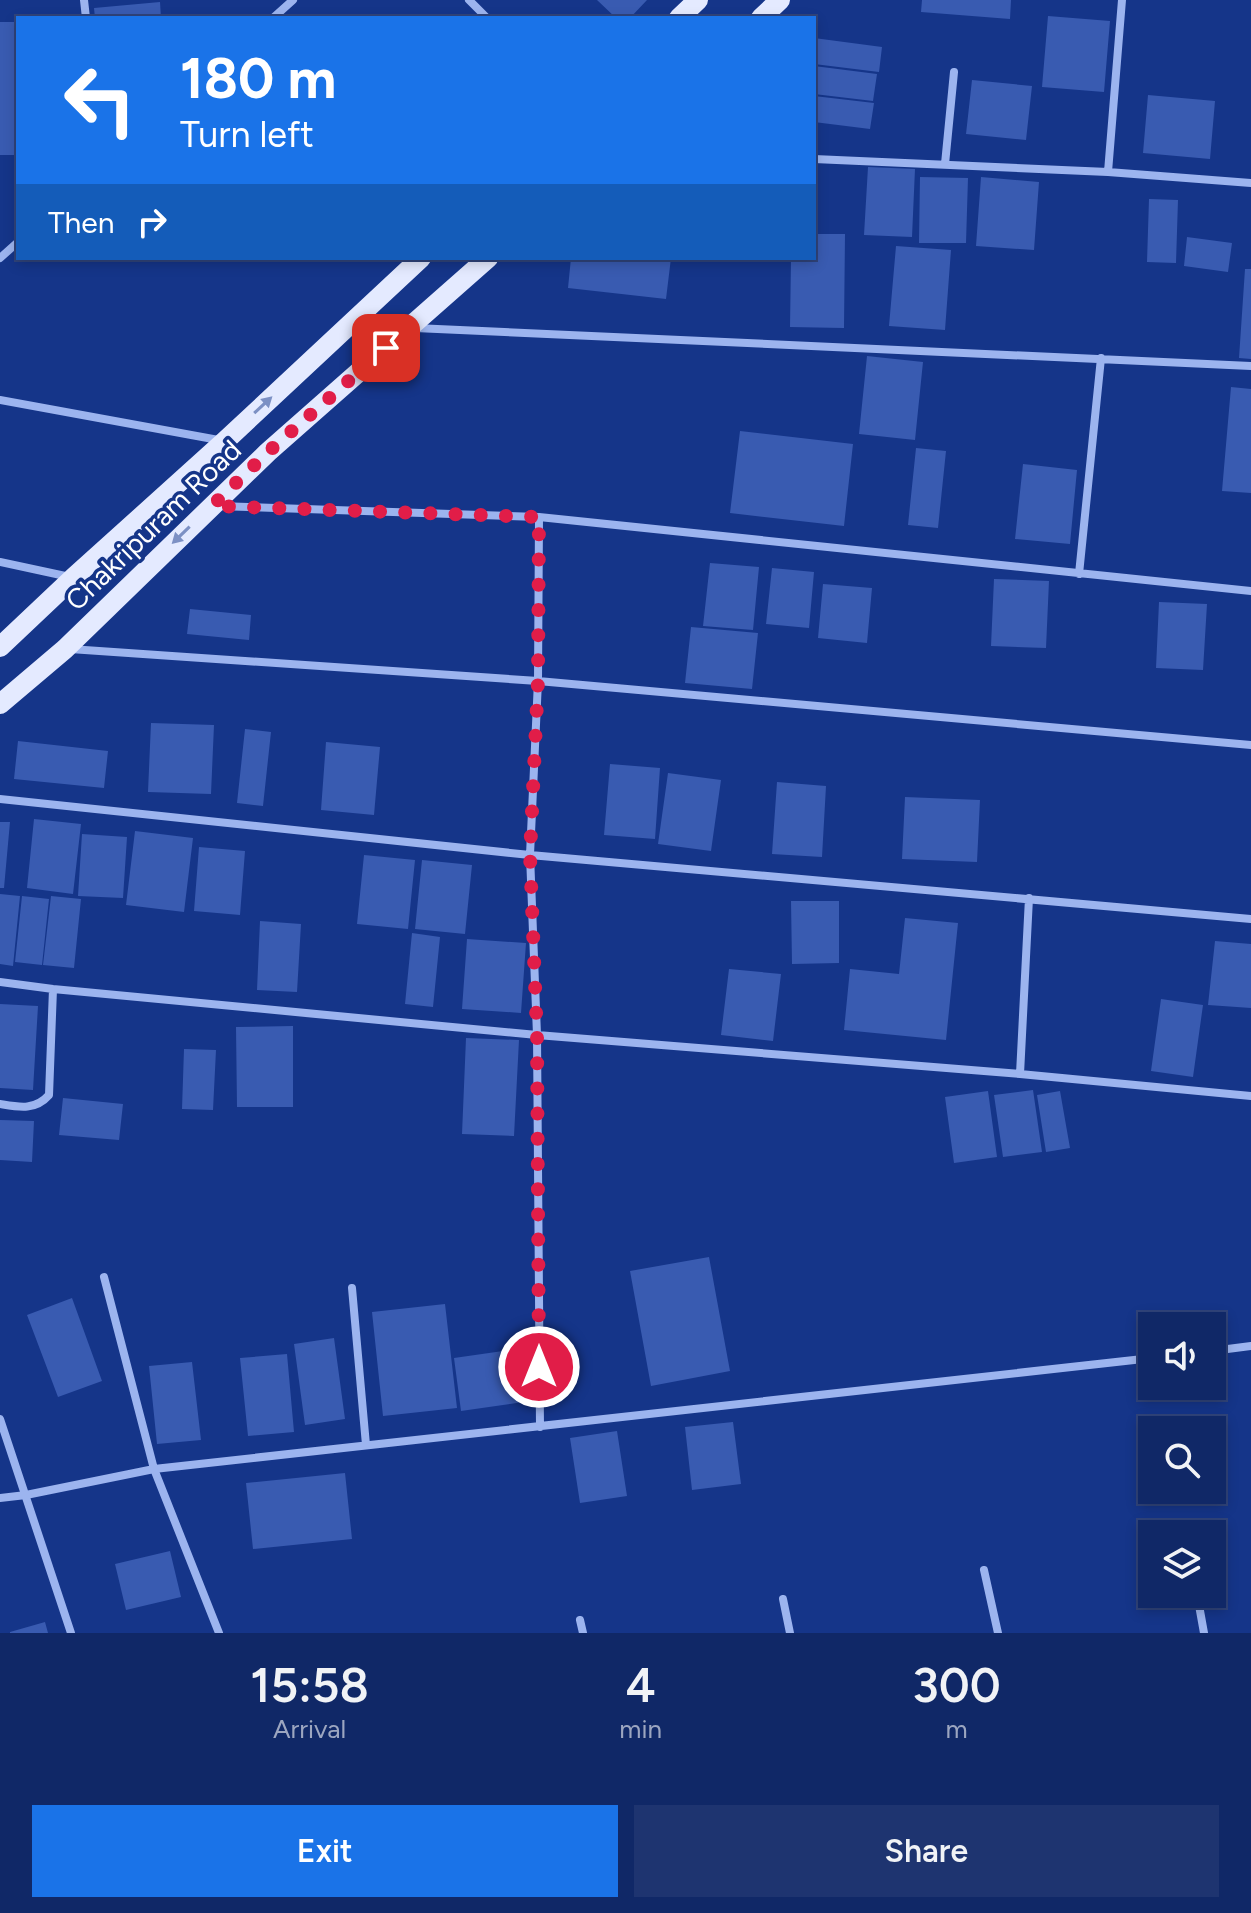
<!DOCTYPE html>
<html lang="en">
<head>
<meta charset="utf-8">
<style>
  :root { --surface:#102867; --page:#1e3470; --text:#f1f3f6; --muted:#9ca6c0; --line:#30447b; --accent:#1a73e8 }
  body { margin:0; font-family:Figtree,sans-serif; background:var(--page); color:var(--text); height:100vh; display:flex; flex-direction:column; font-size:30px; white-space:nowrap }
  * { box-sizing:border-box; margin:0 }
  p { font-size:26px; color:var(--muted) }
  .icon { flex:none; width:44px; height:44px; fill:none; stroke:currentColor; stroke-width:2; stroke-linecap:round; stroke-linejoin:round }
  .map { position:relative; height:1633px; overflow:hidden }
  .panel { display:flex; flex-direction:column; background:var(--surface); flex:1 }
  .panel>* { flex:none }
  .guide { position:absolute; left:16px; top:16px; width:800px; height:244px; border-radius:0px; box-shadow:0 4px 12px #0003,0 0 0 2px var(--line); background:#1a73e8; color:#fff; overflow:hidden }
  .controls { position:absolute; left:1138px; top:1312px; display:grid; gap:16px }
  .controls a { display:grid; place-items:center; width:88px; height:88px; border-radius:0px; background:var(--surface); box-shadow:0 4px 12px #0003,0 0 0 2px var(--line); font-size:40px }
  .pin { position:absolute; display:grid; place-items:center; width:68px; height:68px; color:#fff; margin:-34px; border-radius:16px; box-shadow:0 4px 12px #0006 }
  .me { position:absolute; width:88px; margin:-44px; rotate:0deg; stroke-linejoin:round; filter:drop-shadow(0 0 6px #0008) }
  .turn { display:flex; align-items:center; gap:28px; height:168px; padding:0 32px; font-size:36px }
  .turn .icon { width:104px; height:104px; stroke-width:2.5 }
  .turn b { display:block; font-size:56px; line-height:68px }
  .then { display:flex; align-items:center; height:76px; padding:0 32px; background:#0003; gap:16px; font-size:30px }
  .eta { display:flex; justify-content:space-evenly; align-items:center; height:136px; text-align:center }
  .eta b { font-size:48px; font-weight:600; line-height:56px }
  .primary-button { display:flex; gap:16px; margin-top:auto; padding:16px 32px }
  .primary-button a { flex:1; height:92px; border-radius:0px; background:var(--accent); color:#fff; font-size:32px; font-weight:600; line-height:92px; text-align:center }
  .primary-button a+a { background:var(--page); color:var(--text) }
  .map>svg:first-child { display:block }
</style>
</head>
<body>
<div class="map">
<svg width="1251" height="1633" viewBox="0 0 1251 1633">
  <rect width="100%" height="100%" fill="#153589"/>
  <path fill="#395bb1" d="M597,0H647L630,18H616Z
    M922,0H1011L1010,19L921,12Z
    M160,2L161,18H95L94,8Z
    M1048,16L1110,21L1104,92L1042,87Z
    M0,22H18V155H0Z
    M814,38L882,47L879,72L814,64Z
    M814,66L877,74L873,101L814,94Z
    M972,80L1032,86L1026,140L966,134Z
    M1148,95L1215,101L1210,159L1143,153Z
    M814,96L874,103L870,129L814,122Z
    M868,167L915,169L912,237L864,235Z
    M920,177L968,178L966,243H919Z
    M981,177L1039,182L1034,250L976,246Z
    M1149,199L1178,200L1176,263L1147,262Z
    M814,234H845L844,328L790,327L791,258H814Z
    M1187,237L1232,243L1228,272L1184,266Z
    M896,246L951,250L945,330L889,326Z
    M571,258H671L666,299L568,288Z
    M1245,269H1251V359L1239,358Z
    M867,356L923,362L915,440L859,434Z
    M1231,387L1251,389V493L1222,491Z
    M740,431L853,444L844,526L730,513Z
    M916,448L946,451L938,528L908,525Z
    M1023,464L1077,470L1070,544L1015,539Z
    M710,563L759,567L753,630L703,626Z
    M772,568L814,572L809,628L766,624Z
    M994,579L1049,581L1046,648L991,646Z
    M823,584L872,588L867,643L818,638Z
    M1159,602L1207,604L1203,670L1156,668Z
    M190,609L251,615L249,640L187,634Z
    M691,627L758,633L752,689L685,683Z
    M151,723L214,725L211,794L148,792Z
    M245,729L271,732L263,806L237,803Z
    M18,741L108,751L104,788L14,779Z
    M326,742L380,747L374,815L321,810Z
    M610,764L660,768L655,839L604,835Z
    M668,773L721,780L711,851L658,844Z
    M777,782L826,786L822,857L772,854Z
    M905,797L980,800L977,862L902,859Z
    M34,819L81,824L73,894L27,888Z
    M0,822H10L4,888H0Z
    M135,831L193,838L184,912L126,905Z
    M82,834L127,837L123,898L78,896Z
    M199,847L245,851L240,915L194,911Z
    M364,855L415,860L408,929L357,924Z
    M422,860L472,865L465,934L415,929Z
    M0,894L20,896L13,966L0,964Z
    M22,896L49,899L42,965L15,962Z
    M51,896L81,899L74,968L43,965Z
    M791,901H839V963L792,964Z
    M905,918L958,923L946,1040L844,1030L850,969L899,974Z
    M260,921L301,924L297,992L257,990Z
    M412,933L440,937L433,1007L405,1004Z
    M467,939L526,943L521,1013L462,1009Z
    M1215,941L1251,944V1008L1208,1005Z
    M729,969L781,974L773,1041L721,1035Z
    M1161,999L1203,1005L1193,1077L1151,1071Z
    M0,1004L38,1006L33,1090L0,1088Z
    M293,1026V1107H237L236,1027Z
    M466,1038L519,1040L514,1136L462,1134Z
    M184,1049L216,1050L213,1110L182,1109Z
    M1033,1090L1042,1152L1003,1157L994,1095Z
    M988,1091L997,1157L954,1163L945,1097Z
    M1060,1091L1070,1148L1046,1152L1037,1095Z
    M63,1098L123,1104L119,1140L59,1135Z
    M0,1120L34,1121L32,1162L0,1160Z
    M709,1257L730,1371L651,1386L630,1271Z
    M72,1298L102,1381L58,1397L27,1315Z
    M445,1304L457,1408L383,1416L372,1312Z
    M334,1338L345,1419L305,1425L294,1344Z
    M523,1348L530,1401L461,1411L454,1358Z
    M287,1354L294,1432L248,1436L240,1358Z
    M192,1362L201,1440L157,1444L149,1366Z
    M733,1422L741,1484L692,1490L685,1427Z
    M617,1431L627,1496L580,1503L570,1438Z
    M345,1473L352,1539L253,1549L246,1483Z
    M170,1551L181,1597L126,1610L115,1564Z
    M45,1622L48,1633H10V1632Z"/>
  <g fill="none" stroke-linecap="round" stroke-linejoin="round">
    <path stroke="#9cb4ef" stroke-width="8" d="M84,0L86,18
      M469,0L487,18
      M273,18L293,0
      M814,159L1108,172L1251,183
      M945,164L954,72
      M1108,172L1122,0
      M0,258L18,242
      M415,328L1251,366
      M0,400L224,441
      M217,506L539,517L1251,591
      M539,517L538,681L530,855L537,1035L540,1427
      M0,562L70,577
      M1079,574L1101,358
      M70,649L538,681L1251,745
      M0,799L530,855L1251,919
      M0,982L53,989L537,1035L1020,1074L1251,1096
      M1020,1074L1029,898
      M0,1104C18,1107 35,1111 49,1095L53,989
      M104,1277L154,1469L219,1633
      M352,1288L366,1445
      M1212,1351L1251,1346
      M0,1419L71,1633
      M0,1498L26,1495L154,1469L1152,1358
      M984,1570L998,1633
      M1197,1594L1204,1633
      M783,1599L790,1633
      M580,1620L583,1633"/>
    <path stroke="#e4eaff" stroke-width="20" d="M679,18L698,0
      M761,18L780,0
      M0,647L73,578L225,441L421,258
      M0,704L65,649L268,452L488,258"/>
  </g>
  <defs><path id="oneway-solid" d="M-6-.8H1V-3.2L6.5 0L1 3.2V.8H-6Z" transform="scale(2)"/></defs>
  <g fill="#7c90c4">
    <use href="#oneway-solid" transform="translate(263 405) rotate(-43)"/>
    <use href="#oneway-solid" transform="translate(181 535) rotate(136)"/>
  </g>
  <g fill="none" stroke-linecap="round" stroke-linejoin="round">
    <path stroke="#e11d48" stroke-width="14" stroke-dasharray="0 25.2" d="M386,348L268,452L212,506L539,517L538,681L530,855L537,1035L539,1367"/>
  </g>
  <g text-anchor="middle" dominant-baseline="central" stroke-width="7" stroke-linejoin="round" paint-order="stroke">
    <g font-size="28" fill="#fff" stroke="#153589">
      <text transform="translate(153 525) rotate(-44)">Chakripuram Road</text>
    </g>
  </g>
</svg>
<div class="controls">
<a><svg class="icon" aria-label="sound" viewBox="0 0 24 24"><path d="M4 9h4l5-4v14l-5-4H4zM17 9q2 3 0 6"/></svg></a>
<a><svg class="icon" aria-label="search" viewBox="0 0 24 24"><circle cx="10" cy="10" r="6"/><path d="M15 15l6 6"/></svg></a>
<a><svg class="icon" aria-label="layers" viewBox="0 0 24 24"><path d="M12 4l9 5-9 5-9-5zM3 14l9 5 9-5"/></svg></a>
</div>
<div class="pin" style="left:386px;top:348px;background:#d93025"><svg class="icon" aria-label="arrive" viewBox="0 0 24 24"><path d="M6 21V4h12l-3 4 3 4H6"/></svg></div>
<svg class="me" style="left:539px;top:1367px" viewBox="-20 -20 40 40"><circle r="17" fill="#e11d48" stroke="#fff" stroke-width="3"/><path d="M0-11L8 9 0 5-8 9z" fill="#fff"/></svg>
<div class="guide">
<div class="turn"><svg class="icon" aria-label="left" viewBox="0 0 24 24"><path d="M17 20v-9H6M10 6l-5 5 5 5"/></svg><div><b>180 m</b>Turn left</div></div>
<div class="then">Then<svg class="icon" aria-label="right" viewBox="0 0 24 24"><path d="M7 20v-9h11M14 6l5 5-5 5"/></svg></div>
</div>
</div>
<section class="panel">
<div class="eta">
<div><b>15:58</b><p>Arrival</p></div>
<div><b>4</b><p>min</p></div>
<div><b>300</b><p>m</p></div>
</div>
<div class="primary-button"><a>Exit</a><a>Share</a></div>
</section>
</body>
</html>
